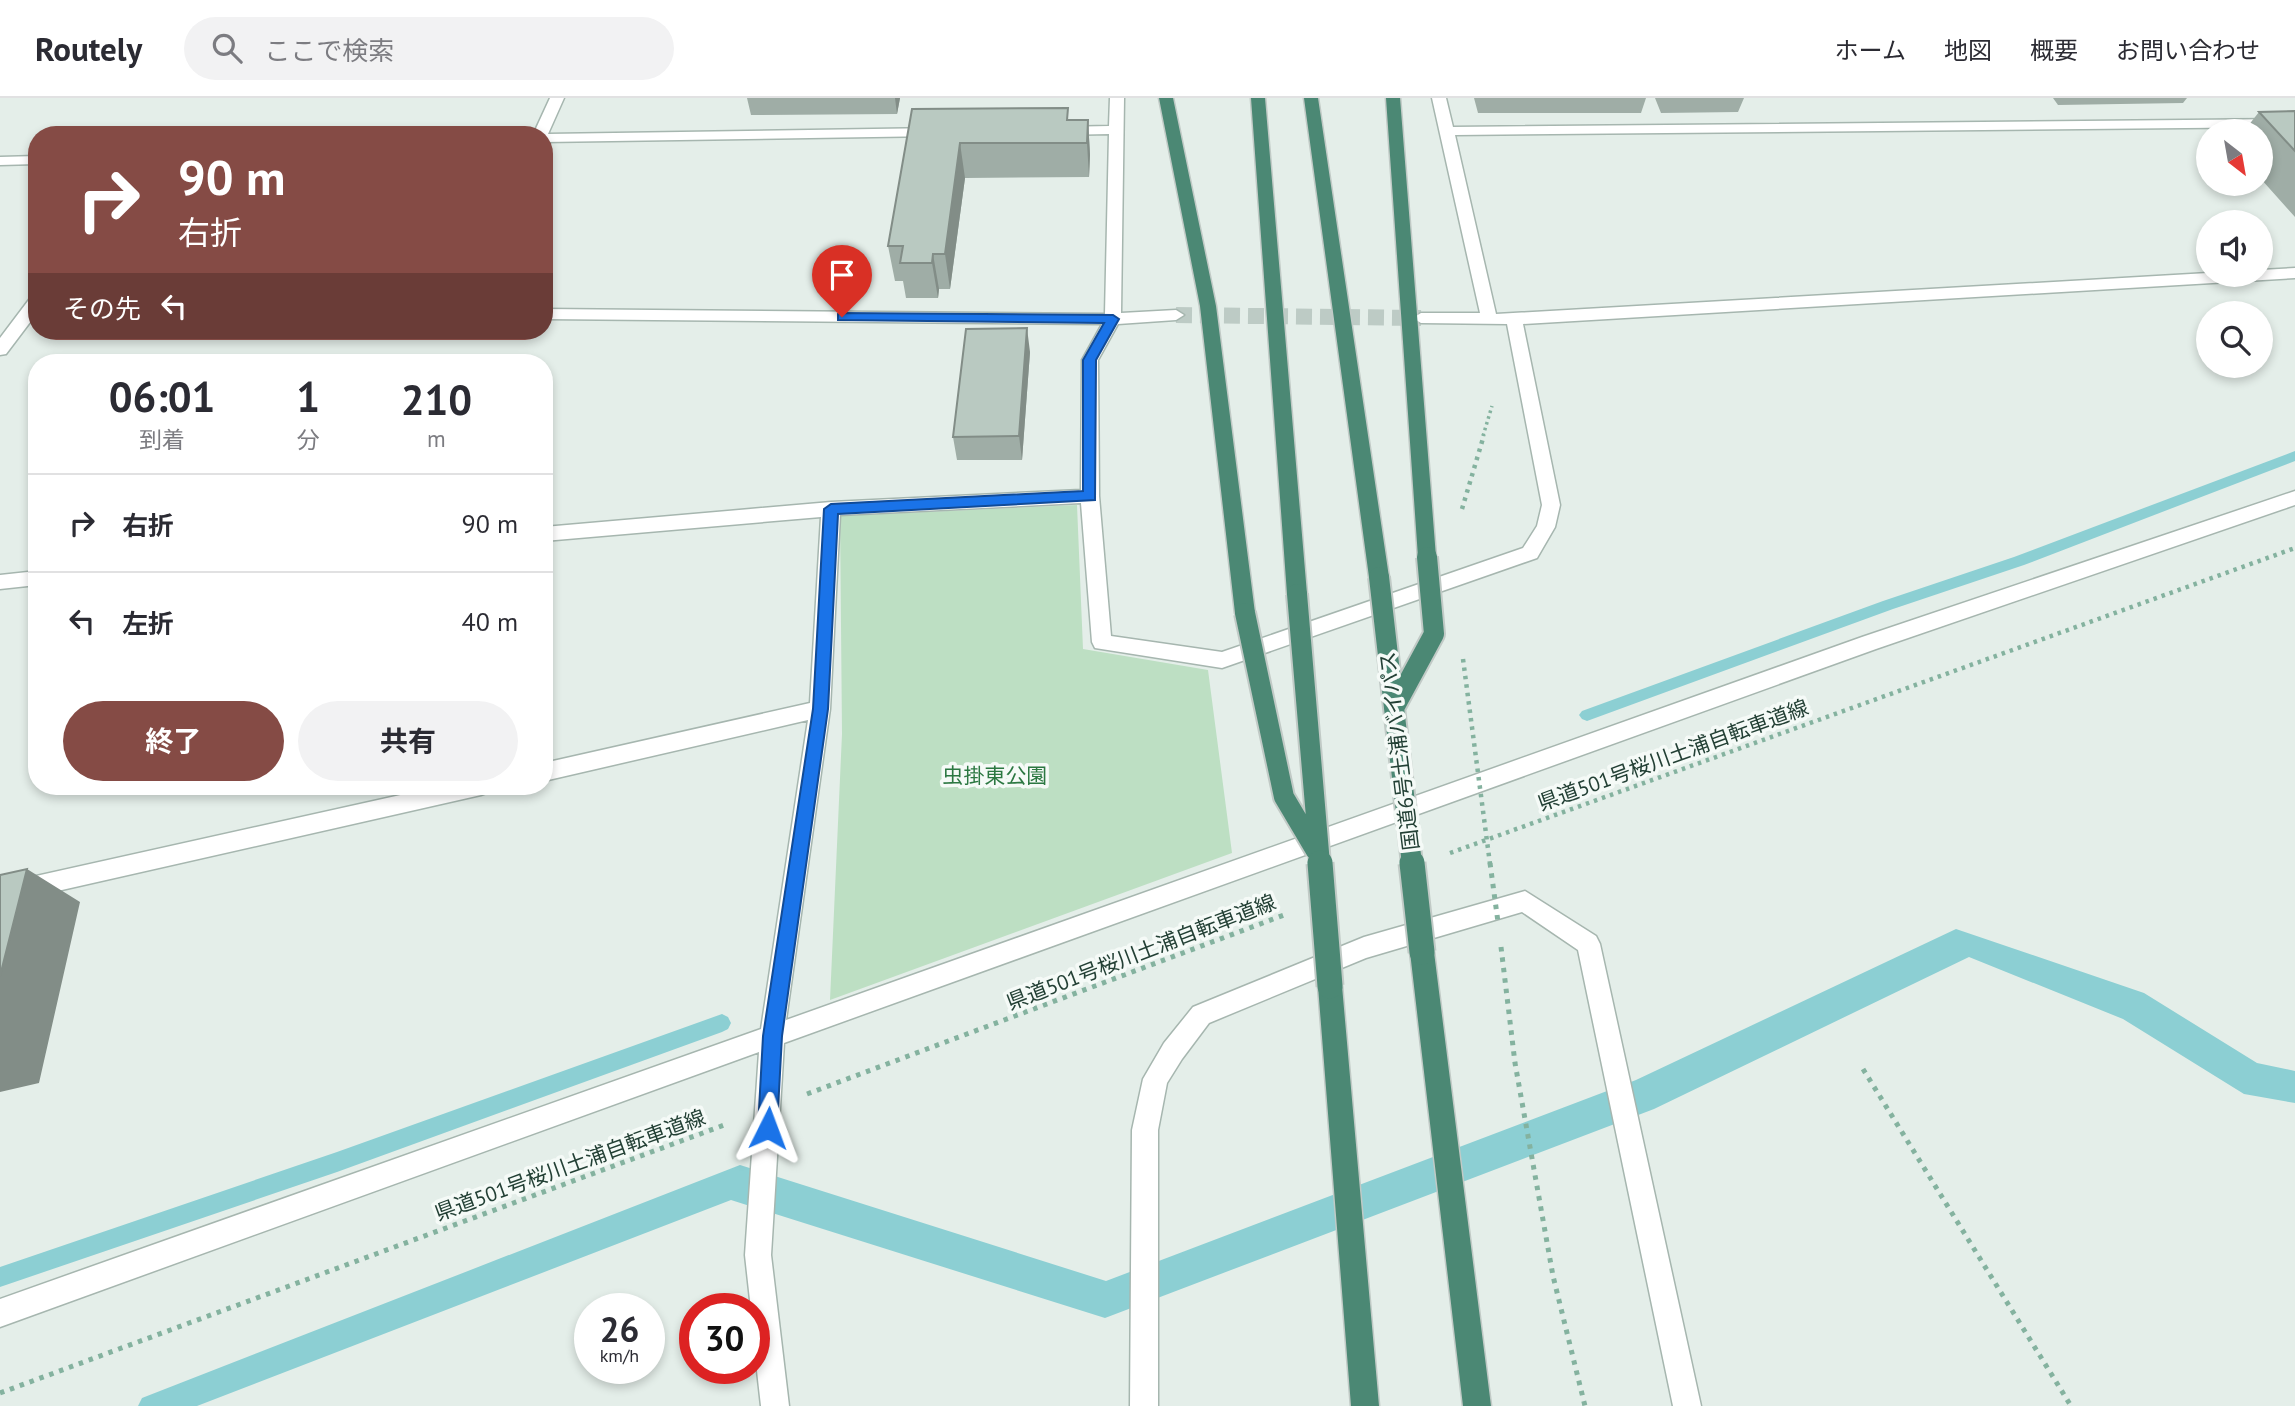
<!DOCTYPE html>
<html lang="ja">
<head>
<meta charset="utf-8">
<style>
  :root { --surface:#fff; --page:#f2f2f3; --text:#2b2b33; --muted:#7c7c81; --line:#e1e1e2; --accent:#854b45 }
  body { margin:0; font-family:"PT Sans","Noto Sans JP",sans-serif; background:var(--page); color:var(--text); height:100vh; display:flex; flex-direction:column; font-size:26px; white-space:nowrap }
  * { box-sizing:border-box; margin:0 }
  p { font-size:23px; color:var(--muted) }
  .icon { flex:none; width:38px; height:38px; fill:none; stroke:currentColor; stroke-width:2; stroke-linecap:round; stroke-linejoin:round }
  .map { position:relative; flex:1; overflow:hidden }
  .sheet { position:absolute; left:28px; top:256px; width:525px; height:441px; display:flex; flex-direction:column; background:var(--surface); border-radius:28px; box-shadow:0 4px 10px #0003 }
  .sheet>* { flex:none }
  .guide { position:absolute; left:28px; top:28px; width:525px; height:214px; border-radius:28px; box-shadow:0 4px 10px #0003; background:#854b45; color:#fff; overflow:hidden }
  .needle { width:46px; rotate:149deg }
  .buttons { position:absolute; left:2196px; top:21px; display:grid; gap:14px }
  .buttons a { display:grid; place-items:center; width:77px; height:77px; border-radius:50%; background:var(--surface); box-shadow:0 4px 10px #0003; font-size:35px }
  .speed { position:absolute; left:574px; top:1195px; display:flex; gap:14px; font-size:35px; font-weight:700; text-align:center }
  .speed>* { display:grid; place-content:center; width:91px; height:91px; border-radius:50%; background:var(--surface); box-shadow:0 4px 10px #0003; line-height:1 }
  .speed small { font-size:18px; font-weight:400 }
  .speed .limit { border:10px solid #d22; background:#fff; color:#111 }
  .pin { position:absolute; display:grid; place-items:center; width:60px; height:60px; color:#fff; margin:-72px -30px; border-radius:50% 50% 50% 0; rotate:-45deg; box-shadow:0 0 7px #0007 }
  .pin .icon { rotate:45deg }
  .me { position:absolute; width:77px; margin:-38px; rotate:3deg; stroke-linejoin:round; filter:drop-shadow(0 0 5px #0008) }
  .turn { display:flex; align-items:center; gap:24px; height:147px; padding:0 35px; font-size:32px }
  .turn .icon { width:91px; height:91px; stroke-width:2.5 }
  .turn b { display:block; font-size:49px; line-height:60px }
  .then { display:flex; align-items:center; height:66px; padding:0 35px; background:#0003; gap:14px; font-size:26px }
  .eta { display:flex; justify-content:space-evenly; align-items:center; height:119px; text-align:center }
  .eta b { font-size:42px; font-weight:700; line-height:49px }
  .primary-button { display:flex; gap:14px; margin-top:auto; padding:14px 35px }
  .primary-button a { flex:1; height:80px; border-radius:42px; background:var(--accent); color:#fff; font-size:28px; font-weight:700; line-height:80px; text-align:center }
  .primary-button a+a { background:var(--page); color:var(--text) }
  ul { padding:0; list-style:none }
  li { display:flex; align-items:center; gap:21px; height:98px; padding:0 35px; border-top:2px solid var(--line) }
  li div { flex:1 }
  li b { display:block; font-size:26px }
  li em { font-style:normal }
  header { display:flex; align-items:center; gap:42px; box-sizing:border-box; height:98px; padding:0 35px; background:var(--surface); border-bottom:2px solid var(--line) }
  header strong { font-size:33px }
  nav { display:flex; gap:38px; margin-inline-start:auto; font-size:24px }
  .search { width:490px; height:63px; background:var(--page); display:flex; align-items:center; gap:18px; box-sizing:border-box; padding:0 24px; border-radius:38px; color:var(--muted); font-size:26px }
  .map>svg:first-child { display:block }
</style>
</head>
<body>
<header>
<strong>Routely</strong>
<div class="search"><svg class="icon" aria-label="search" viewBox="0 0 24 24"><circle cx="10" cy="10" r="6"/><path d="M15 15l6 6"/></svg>ここで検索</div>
<nav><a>ホーム</a><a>地図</a><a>概要</a><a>お問い合わせ</a></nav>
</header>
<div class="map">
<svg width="2295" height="1308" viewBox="0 0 2295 1308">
  <rect width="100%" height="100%" fill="#e4eee9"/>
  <path fill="#bddfc3" d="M1077,407L1083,551L1208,572L1232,755L830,902L842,636L840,418Z"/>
  <path fill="#8ccfd3" d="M1956,831L2144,895L2257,965L2295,973V1005L2244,996L2123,921L1969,859L1654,1011L1105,1220L731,1102L197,1308H138L142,1300L740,1067L1106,1183L1636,982Z"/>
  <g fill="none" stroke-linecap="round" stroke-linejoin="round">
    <path fill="#8ccfd3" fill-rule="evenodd" d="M2295,353V363L2024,467L1893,511L1587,623L1582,621L1579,617L1582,613L1883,503L2014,459Z
      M722,916L728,919L731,925L728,931L722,934L337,1074L0,1189V1169L337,1054Z"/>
    <path stroke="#bdcbc5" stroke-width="16" stroke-dasharray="16 8" stroke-linecap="butt" d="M1176,217L1421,220"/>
    <g stroke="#a6b6af" stroke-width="3">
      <path id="minor" d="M550,0H564L548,36L937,30L944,34L937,38L544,44V37H533Z
        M1110,0H1124L1121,215L1176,212L1184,217L1176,222L1118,226L1098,262L1099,398L1111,538L1222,554L1523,450L1537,428L1542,407L1507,226L1421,225L1413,220L1421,215H1480L1432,0H1446L1453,29L2295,21V29L1455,37L1496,216L2208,175L2261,177V172L2295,170V180L1523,226L1560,407L1555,429L1537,460L1222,570L1095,550L1092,544L1081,405L840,417L830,611L786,922L1862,539L2295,393V407L1876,551L784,945L771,1157L789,1308H761L754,1246V1211H751L745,1157L759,954L0,1229V1201L761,931L808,622L544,683V665L810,605L821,419L544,443V429L831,404L1081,392L1082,262L1102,226L544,221V211L1105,216L1109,36L1060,37L1053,33L1060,29L1109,28Z
        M37,58V66L0,67V59Z
        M37,198V215L6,256L0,257V240L31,199Z
        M37,473V487L0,491V477Z
        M441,688H492L489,694L481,697L0,806V786Z
        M1525,793L1596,838L1600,846L1701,1308H1673L1578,852L1522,814L1366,860L1209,925L1182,961L1167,985L1158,1032V1308H1130L1132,1032L1143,981L1164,945L1193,909L1364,839Z"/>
    </g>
    <g stroke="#c1cac6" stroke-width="3">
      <path id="trunk" d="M1159,0H1173L1216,208L1255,515L1252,520L1245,523L1238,520L1235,515L1200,208Z
        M1251,0H1265L1307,496L1304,501L1297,503L1290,501L1287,496Z
        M1304,0H1318L1389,479L1386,484L1379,486L1372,484L1369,479Z
        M1386,0H1400L1436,459L1434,464H1420L1418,459Z
        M1422,843L1430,846L1434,854L1491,1308H1463L1410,854L1414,846Z
        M1330,877L1338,880L1342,888L1379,1308H1351L1318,888L1322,880Z"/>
    </g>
    <path stroke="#84b29f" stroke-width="3.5" stroke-dasharray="2.5 3.5" stroke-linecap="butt" d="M1483,338L1492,308"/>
    <path stroke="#84b29f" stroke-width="4.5" stroke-dasharray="3.5 5" stroke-linecap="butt" d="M1462,411L1484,337
      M1450,755L2295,450"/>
    <path stroke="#84b29f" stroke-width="5" stroke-dasharray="4.5 6" stroke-linecap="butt" d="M1501,849L1515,965L1553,1178L1585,1308
      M1863,971L2071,1308
      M807,996L1284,817
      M0,1295L727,1026"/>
    <use href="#minor" fill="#fff" fill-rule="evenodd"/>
    <use href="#trunk" fill="#4b8874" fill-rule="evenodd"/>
    <g stroke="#c1cac6" stroke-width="24" stroke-linecap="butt">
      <path id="trunk-bridge-far1" d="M1379,479L1412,766
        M1297,496L1320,766
        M1245,515L1284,699L1316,753
        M1394,610L1434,536L1427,459"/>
    </g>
    <g stroke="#c1cac6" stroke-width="29" stroke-linecap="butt">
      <path id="trunk-bridge" d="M1320,765L1330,888
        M1412,765L1422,854"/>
    </g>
    <path stroke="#84b29f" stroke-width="4.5" stroke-dasharray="3.5 5" stroke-linecap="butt" d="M1463,561L1490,766"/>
    <path stroke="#84b29f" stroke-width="5" stroke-dasharray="4.5 6" stroke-linecap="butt" d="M1490,765L1498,824"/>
    <use href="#trunk-bridge-far1" stroke="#4b8874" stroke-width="20"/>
    <use href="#trunk-bridge" stroke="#4b8874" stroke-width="25"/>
  </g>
  <path fill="#9fada6" d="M747,0H900L897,16L751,17Z
    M1474,0H1646L1641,15H1478Z
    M1655,0H1744L1738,14L1661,15Z
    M2053,0H2187L2183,5L2058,7Z
    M912,11L1068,22H1088L1090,57L1089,79L965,80L950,191H939L938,200H906L903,183H895L888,148Z
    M2295,13V119L2261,81V33H2244L2259,14Z
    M1030,254L1022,362H957L953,339Z"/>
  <path fill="#828d87" d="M895,0H900L897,16Z
    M1088,22L1090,57L1089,79L1087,45Z
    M960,45L965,80L950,191L945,156Z
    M933,156L939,191L938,200L932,165Z
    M1027,230L1030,254L1022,362L1019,338Z
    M27,771L80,804L39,985L0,994V878Z"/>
  <path fill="#b9c9c1" stroke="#828d87" stroke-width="2" d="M1068,10L1067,22H1088L1087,45H960L945,156H933L932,165H900L903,148H888L912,11Z
    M2295,13V53L2259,14Z
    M1027,230L1019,338L953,339L966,231Z
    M27,771L0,878V777Z"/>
  <path fill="#1a73e8" stroke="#114b97" stroke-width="2" d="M842,215L1113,217L1119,221L1096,262L1095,402L838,416L828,611L782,938L777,1030L774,1037L768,1040L761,1037L758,1030L763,938L813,611L824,411L831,406L1083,393V262L1104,225L838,222V216Z"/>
  <g text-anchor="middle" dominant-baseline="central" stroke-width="7" stroke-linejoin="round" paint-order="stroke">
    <g font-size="21" fill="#234035" stroke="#f5faf7">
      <text transform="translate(1399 653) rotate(-97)">国道6号土浦バイパス</text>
      <text transform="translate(1673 657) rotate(-20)">県道501号桜川土浦自転車道線</text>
      <text transform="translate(1141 854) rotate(-21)">県道501号桜川土浦自転車道線</text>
      <text transform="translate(570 1067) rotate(-20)">県道501号桜川土浦自転車道線</text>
    </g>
    <g font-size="21" fill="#2c7842" stroke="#f5faf7">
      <text x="995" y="677">虫掛東公園</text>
    </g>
  </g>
</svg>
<div class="buttons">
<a><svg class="needle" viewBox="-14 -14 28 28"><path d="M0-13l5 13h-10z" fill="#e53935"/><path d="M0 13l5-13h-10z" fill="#7c7c81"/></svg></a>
<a><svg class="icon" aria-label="sound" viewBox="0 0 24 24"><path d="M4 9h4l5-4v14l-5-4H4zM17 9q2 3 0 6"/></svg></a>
<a><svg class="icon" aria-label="search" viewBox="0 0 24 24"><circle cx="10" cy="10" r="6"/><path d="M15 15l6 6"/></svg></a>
</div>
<div class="speed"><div>26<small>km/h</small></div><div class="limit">30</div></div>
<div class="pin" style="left:842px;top:219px;background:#d93025"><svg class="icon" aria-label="arrive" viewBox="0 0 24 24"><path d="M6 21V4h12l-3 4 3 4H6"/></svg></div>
<svg class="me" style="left:768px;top:1030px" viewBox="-20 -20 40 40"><path d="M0-17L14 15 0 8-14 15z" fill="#1a73e8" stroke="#fff" stroke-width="4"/></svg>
<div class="guide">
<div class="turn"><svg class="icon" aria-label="right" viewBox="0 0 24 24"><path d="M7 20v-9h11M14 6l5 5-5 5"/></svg><div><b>90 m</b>右折</div></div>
<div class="then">その先<svg class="icon" aria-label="left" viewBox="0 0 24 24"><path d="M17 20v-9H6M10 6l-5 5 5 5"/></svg></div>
</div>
<section class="sheet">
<div class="eta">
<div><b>06:01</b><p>到着</p></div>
<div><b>1</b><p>分</p></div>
<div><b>210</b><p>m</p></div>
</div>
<ul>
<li><svg class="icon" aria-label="right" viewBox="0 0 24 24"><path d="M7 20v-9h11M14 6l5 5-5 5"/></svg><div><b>右折</b></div><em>90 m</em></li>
<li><svg class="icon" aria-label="left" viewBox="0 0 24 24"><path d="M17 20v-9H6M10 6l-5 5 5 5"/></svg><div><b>左折</b></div><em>40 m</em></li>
</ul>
<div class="primary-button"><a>終了</a><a>共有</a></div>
</section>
</div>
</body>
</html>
